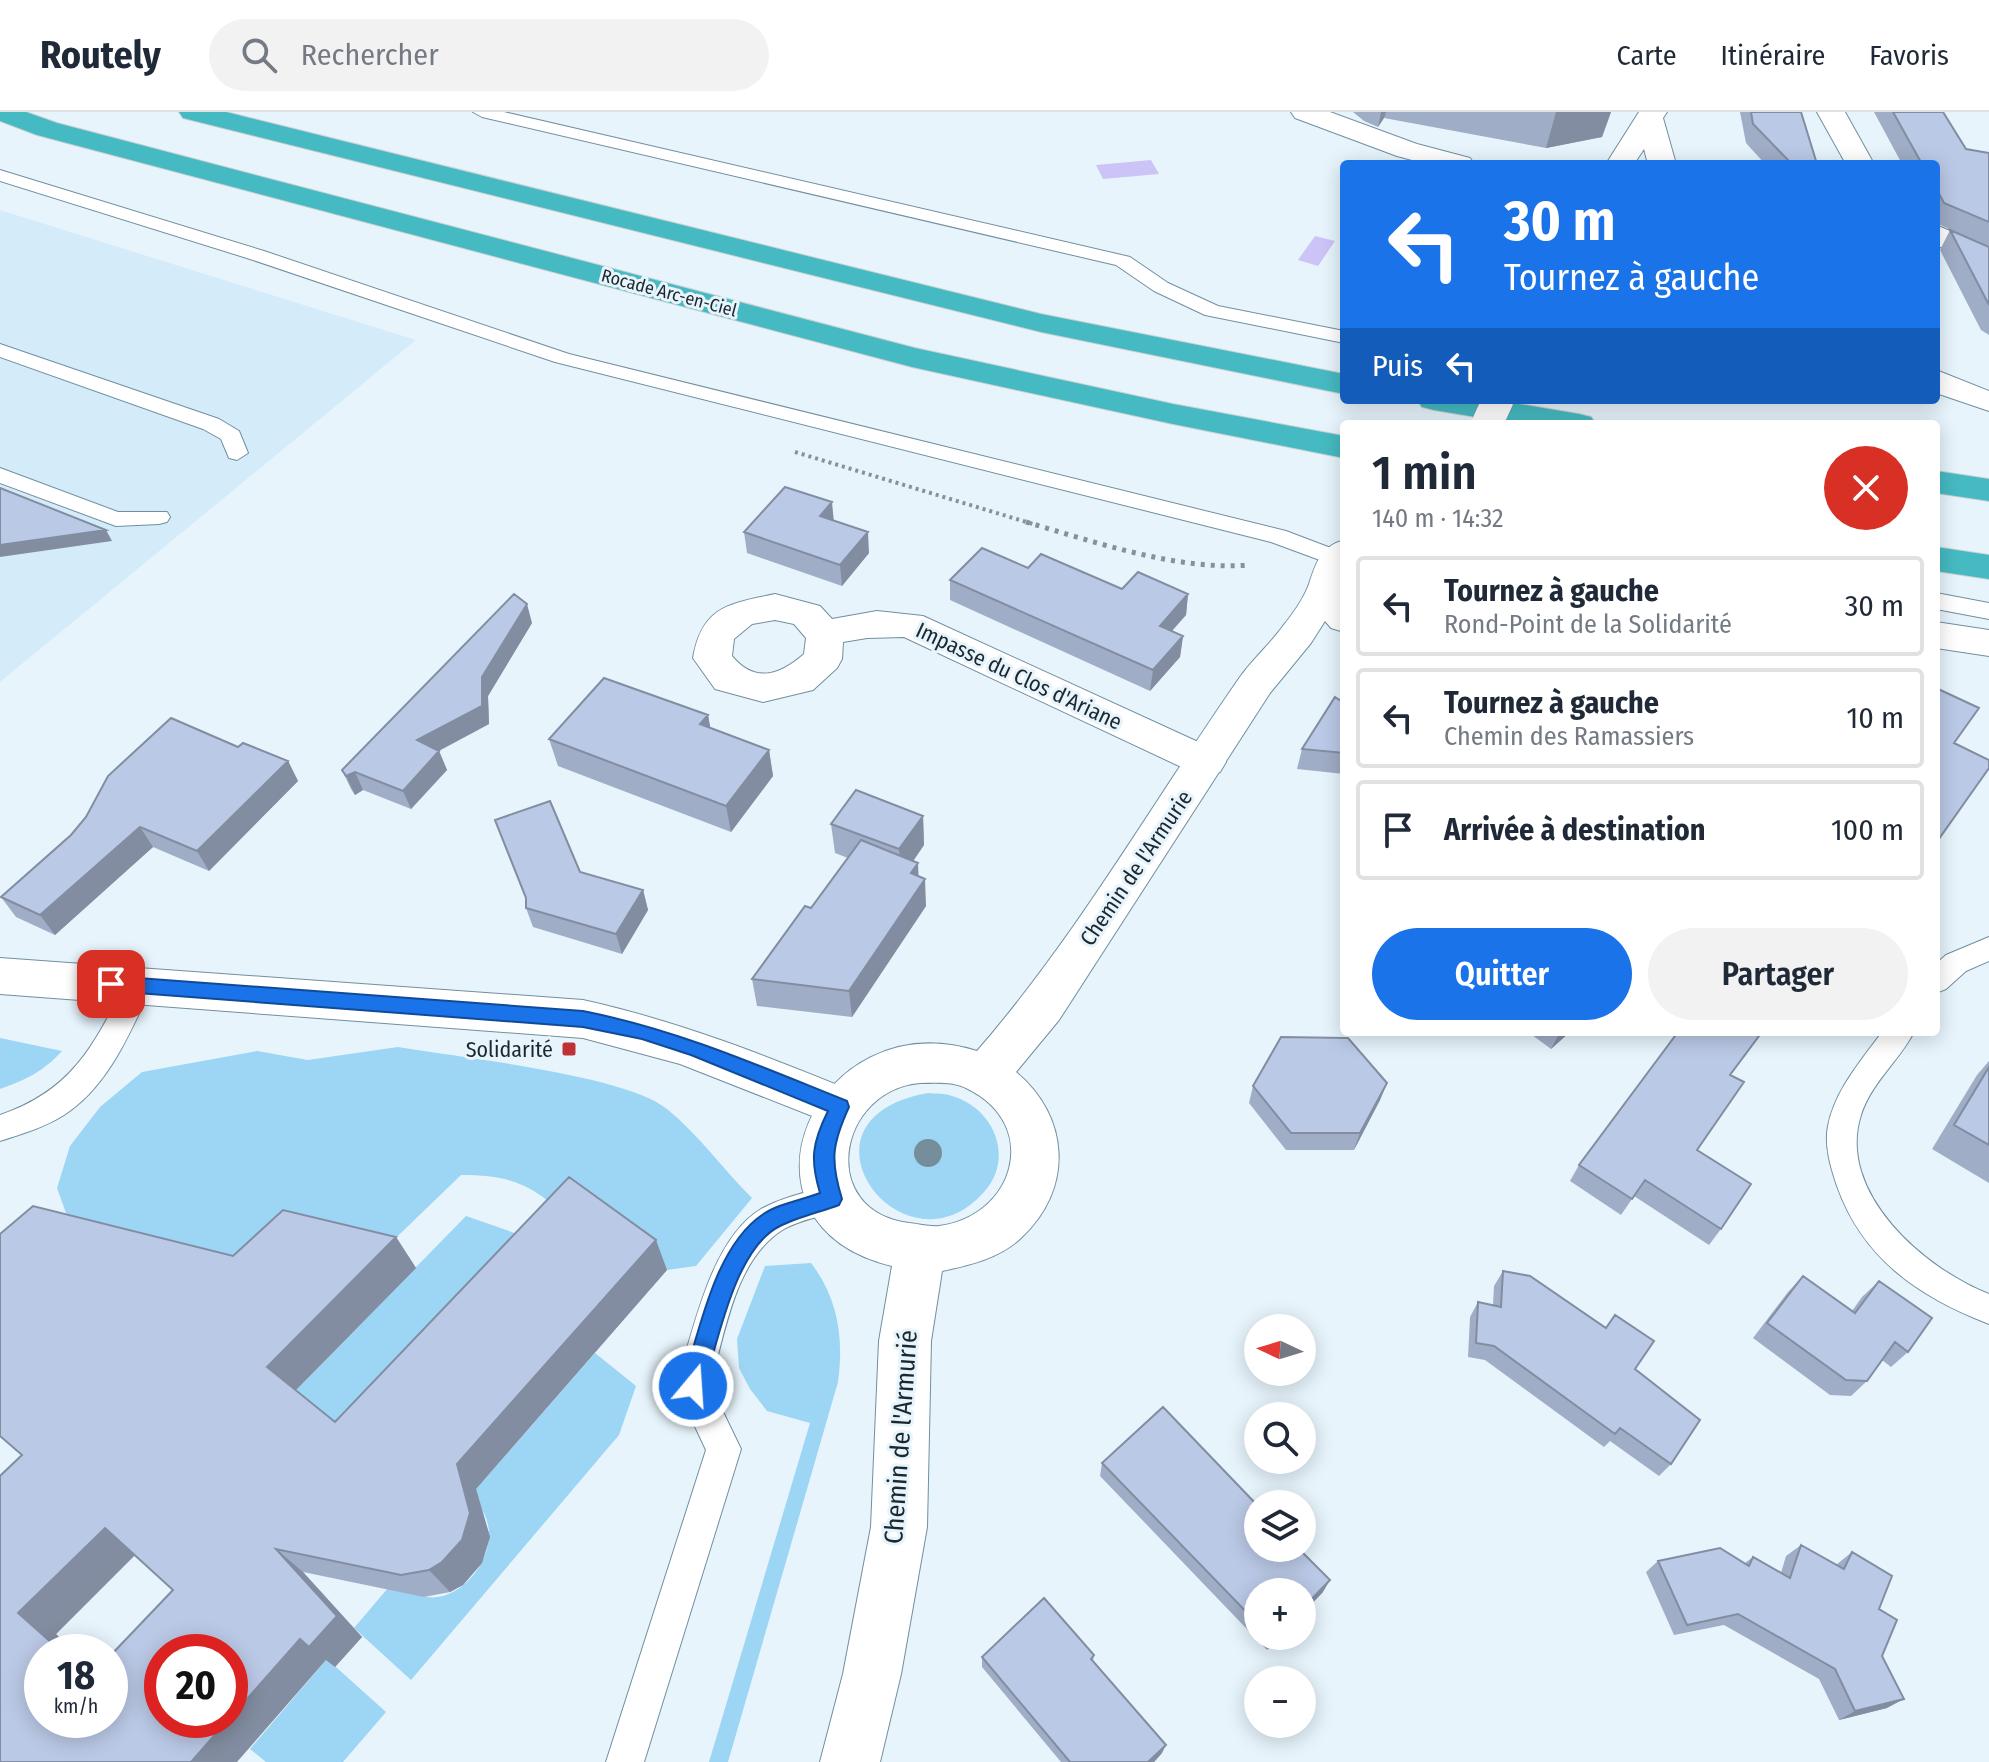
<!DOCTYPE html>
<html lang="fr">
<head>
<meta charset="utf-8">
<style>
  :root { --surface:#fff; --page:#f2f2f3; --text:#1f2937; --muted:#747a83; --line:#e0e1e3; --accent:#1a73e8 }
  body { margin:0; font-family:"Fira Sans Condensed",sans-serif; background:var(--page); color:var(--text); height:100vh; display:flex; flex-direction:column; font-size:30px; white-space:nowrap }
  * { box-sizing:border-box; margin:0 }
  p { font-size:26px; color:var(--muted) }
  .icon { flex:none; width:44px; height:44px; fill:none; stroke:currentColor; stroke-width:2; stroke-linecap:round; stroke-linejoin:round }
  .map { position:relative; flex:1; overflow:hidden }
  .details { position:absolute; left:1340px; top:308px; width:600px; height:616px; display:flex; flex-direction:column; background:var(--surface); border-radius:8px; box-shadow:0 4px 20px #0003 }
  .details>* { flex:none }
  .hud { position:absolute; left:1340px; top:48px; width:600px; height:244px; border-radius:8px; box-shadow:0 4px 20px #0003; background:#1a73e8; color:#fff; overflow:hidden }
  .needle { width:52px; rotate:274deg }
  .fabs { position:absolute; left:1244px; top:1202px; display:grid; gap:16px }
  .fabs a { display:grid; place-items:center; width:72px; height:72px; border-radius:50%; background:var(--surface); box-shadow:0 4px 20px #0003; font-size:40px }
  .speed { position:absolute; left:24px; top:1522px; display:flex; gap:16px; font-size:40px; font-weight:700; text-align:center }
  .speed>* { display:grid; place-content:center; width:104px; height:104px; border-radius:50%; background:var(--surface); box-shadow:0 4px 20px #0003; line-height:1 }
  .speed small { font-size:20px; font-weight:400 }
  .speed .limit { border:12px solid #d22; background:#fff; color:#111 }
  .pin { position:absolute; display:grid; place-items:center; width:68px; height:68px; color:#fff; margin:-34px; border-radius:16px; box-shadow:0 4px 12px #0006 }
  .me { position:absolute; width:88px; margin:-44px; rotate:18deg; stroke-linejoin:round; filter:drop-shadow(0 0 6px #0008) }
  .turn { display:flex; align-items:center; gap:28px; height:168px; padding:0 32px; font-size:36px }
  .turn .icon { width:104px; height:104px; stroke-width:2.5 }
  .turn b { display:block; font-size:56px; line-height:68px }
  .then { display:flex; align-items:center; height:76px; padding:0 32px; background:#0003; gap:16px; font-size:30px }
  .round { display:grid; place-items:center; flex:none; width:84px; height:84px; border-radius:42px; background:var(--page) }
  .summary { display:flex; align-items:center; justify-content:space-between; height:136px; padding:0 32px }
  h1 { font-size:48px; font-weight:600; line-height:60px }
  .primary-button { display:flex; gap:16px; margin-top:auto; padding:16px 32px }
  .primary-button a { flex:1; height:92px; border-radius:48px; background:var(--accent); color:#fff; font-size:32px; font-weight:600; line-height:92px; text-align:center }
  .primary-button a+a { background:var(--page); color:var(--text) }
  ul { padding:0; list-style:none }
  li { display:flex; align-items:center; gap:24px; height:100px; margin:0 16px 12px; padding:0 16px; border:4px solid var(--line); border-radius:8px }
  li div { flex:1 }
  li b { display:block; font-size:30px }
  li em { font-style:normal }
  header { display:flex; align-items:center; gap:48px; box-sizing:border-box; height:112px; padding:0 40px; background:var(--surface); border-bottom:2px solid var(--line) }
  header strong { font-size:38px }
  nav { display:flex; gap:44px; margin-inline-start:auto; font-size:28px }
  .search { width:560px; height:72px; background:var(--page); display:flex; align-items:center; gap:20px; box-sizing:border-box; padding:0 28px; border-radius:44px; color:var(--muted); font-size:30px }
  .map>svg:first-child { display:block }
</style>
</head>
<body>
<header>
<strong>Routely</strong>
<div class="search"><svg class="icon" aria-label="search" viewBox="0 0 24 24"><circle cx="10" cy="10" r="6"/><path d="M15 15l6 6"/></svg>Rechercher</div>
<nav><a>Carte</a><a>Itinéraire</a><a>Favoris</a></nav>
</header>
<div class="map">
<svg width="1989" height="1650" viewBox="0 0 1989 1650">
  <rect width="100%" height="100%" fill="#e7f4fc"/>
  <path fill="#d4ecfa" d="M0,98L416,228L0,570Z"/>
  <path fill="#9dd5f5" d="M0,926L62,939C44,959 26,968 0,977Z
    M398,935C456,945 627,963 667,997C698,1022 723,1057 752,1086L696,1154L667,1158L583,1098L572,1109C533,1074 515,1063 461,1063L375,1146L205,1225L65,1126L66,1101L57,1076L70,1034L100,995L142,960L257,939L308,948Z
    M928,981C936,982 945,981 952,984C994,996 1015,1046 984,1080C903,1171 781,1007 928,981Z
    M466,1104L549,1133L358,1337L292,1282Z
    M811,1151C838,1186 844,1226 838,1270L728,1650H709L810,1311L767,1299L750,1277L739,1256L737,1227L765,1154Z
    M595,1241L636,1274L619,1323L411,1568L354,1516L394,1469C403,1474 413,1482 422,1484C467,1497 518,1419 469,1385Z
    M327,1547L386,1600L343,1650H266L250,1637Z"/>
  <path fill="#ccc3f7" d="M1151,48L1159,62L1103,67L1096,53Z
    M1315,124L1335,129L1318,154L1298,148Z"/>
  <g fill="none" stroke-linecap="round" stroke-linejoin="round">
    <g stroke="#708fa0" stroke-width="2">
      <path id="service" d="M473,0H504L1130,145L1168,171L1218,194L1344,219V231L1205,203L1154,179L1116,153L482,5Z
        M0,58L264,139L569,242L1286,419L1344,441V451L1336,454L1271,430L555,250L250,147L0,69Z
        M0,232L219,307L239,319L248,341L237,348L229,346L221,327L203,317L0,245Z
        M0,356L118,400H167L170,405L167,410L159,412L116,414L0,371Z
        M1936,481L1989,491V507L1936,497Z
        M1989,825V849L1966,859L1946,877L1936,881V852L1946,843Z
        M138,862L148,866L152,874C130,920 109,974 64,1003C45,1015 22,1022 0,1029V1003C74,978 95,931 128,866Z
        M1882,920H1914C1899,949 1871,971 1861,1003C1836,1081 1925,1157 1989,1182V1212C1919,1185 1863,1147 1837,1074C1831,1056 1824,1034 1828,1014C1835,978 1861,949 1882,920Z
        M832,1073L843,1077L848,1087L843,1097C824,1104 802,1107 784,1117C734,1147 725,1223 710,1273L741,1337L644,1650H606L706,1338L676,1274C693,1221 710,1128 761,1097C783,1085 808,1080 832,1073Z"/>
    </g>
    <g stroke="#708fa0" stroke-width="2">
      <path id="minor" d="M1817,0H1845L1874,52H1846Z
        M1936,113L1989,136V157L1936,133Z
        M1936,258L1989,279V299L1936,281Z
        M775,482L820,494L832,507L877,499L923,504L1220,640L1226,650L1220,660L1206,665L1192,660L904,525L867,526L843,530L842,547L837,556L813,578L763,590L715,577L693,546C702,494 729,492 775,482ZM775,508L794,512L806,526L804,542C780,563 755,572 732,544L734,527L752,512Z
        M0,846L583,888C678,909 767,944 857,981L864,995L857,1009L840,1015L680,952L583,926L0,882Z"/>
    </g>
    <g stroke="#708fa0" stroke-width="2">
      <path id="tertiary" d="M1291,0H1330L1417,32L1470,46L1474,52H1427L1397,44L1295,6Z
        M1639,0H1667L1663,6L1676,52H1648L1644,37L1634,52H1606Z
        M1344,428V520L1331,516L1325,509L1311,531L1270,581L1059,908L1016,960C1070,1005 1074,1077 1021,1126C1000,1146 970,1153 942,1159L931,1229L927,1415L901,1562L880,1650H820L843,1562L871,1415L879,1229L892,1154C718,1112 815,888 977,939C1077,824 1153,690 1240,565C1253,547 1270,532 1283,514C1292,503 1304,486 1309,472C1316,451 1320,435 1344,428ZM920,971C936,971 953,969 968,977C1041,1013 1015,1104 939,1114C930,1115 919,1112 909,1111C816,1099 838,978 920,971Z
        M1936,510L1989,518V544L1936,536Z"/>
    </g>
    <g stroke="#cdd0d1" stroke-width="2">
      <path id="trunk" d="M0,0H26L57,11L915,236L1173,292L1344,324V346L1173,312L912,255L37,23L0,9Z
        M179,0H226L1041,202L1344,262V282L1041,220L183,6Z
        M1417,288H1495L1579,302L1591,305L1596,312H1518L1434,298L1422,295Z
        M1936,359L1989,367V389L1936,381Z
        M1936,435L1989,443V467L1936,459Z"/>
    </g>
    <path stroke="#859299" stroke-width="4" stroke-dasharray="3 4" stroke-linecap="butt" d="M795,340L1033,412"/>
    <path stroke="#859299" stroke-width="5" stroke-dasharray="4 6" stroke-linecap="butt" d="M1026,410C1095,430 1178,459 1250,453"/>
    <use href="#service" fill="#fff" fill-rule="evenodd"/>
    <use href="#minor" fill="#fff" fill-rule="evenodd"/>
    <use href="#tertiary" fill="#fff" fill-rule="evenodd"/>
    <use href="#trunk" fill="#46bac2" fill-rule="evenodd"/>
    <g stroke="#708fa0" stroke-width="32" stroke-linecap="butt">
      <path id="tertiary-bridge" d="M1487,312L1498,288"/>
    </g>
    <use href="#tertiary-bridge" stroke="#fff" stroke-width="31"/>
  </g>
  <circle fill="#768e9b" cx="928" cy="1041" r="14"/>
  <path fill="#a0adc6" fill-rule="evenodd" d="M1353,0H1611L1602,25L1546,36L1384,6L1378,15L1364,9Z
    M1740,0H1801L1817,52H1765L1746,31Z
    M1874,0H1943L1966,37L1989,41V135L1936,111V52H1902Z
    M1950,118L1989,135V223L1981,218L1940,138Z
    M834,408L869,441L842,474L747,441L744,420Z
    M1028,456L1122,477L1188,482L1186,503L1171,519L1183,524L1180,545L1150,579L950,488V468Z
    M532,511L488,584L489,612L439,639L447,658L411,697L363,678L355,683L351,677L342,658Z
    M1344,591V662L1297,657L1302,637Z
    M708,603L710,616L769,638L773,664L731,720L558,654L549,627Z
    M238,635L288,649L298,669L209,759L153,735L55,823L16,805L1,785Z
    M923,704L924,733L913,749L926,794L852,905L757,894L752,867L811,796L848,746L835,741L831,712Z
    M580,760L643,778L648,798L622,842L533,815L526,796V787Z
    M1528,920H1570L1551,937Z
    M1808,920H1819L1815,924Z
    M1989,949V1071L1932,1037L1977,963Z
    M1731,964L1697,1038L1721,1117L1709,1133L1634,1084L1621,1103L1570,1069L1579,1053Z
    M1387,971L1380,988L1354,1038H1286L1249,991L1253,974Z
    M396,1125L416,1156L296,1278L335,1310L667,1158L476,1377L490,1425L482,1451L463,1473L450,1480L424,1485L303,1460L362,1525L335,1555L326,1548L0,1650V1364L233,1144ZM135,1443L173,1478L110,1608L56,1522Z
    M1503,1159L1635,1257L1671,1352L1659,1364L1610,1329L1604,1335L1485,1248L1468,1245L1470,1205L1478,1190L1493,1193L1494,1174Z
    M1803,1164L1852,1199L1862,1185L1879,1169L1908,1240L1891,1255L1882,1248L1867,1269L1851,1284L1830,1283L1753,1226L1788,1180Z
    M1102,1351L1323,1480L1302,1502V1480H1258V1524H1280L1267,1538L1100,1364Z
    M1801,1433L1836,1453L1852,1440L1879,1497L1882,1544L1887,1596L1839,1608L1819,1567L1724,1513L1674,1523L1646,1460L1658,1449L1745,1451L1753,1445L1781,1461L1786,1444Z
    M1094,1543L1093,1549L1162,1641L1154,1650H1061L982,1555V1545Z"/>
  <path fill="#828da1" d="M1381,0H1386L1384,6L1378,15Z
    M1556,0H1611L1602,25L1546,36Z
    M832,390L834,411L820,404Z
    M106,418L112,429L0,445V433Z
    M868,420L869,441L842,474L840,453Z
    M1188,482L1186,503L1158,535L1160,514Z
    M527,492L532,511L488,584L489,612L425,646L417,628L482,565Z
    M1183,524L1180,545L1150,579L1153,558Z
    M708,603L713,630L700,612Z
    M769,638L773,664L731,720L726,694Z
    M439,639L447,658L411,697L403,679Z
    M288,649L298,669L209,759L197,739Z
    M355,660L363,678L355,683L346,664Z
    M923,704L924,733L901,767L899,737Z
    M140,715L153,735L55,823L40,803Z
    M918,751L919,775L925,767L926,794L852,905L849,879L911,761Z
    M643,778L648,798L622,842L616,822Z
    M1560,920H1570L1551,937Z
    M1387,971L1380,988L1354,1038L1360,1021Z
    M396,1125L416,1156L292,1282L267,1255Z
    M656,1128L667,1158L476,1377L490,1425L482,1451L463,1473L450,1480L429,1458L457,1352Z
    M105,1416L138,1440L56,1522L75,1540H62L18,1501Z
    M276,1437L303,1460L362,1525L335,1555L326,1548L237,1650H191L228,1608H230V1606L300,1527Z
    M1330,1468L1323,1480L1302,1502V1497Z
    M1276,1524H1280L1267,1538L1273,1527Z
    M1904,1587L1887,1596L1839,1608L1855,1599Z
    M1166,1633L1162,1641L1154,1650H1148Z"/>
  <path fill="#bac9e6" stroke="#828da1" stroke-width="2" fill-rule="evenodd" d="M1751,0H1801L1817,52H1763L1789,49L1753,12Z
    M1893,0H1943L1966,37L1989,41V110L1944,91L1936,76V52H1922Z
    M1950,118L1989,135V193Z
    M785,375L832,390L820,404L868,420L840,453L744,420Z
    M0,376L106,418L0,433Z
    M982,436L1028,456L1041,442L1122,477L1138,460L1188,482L1160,514L1183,524L1153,558L950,468Z
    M514,482L527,492L482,565V594L417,628L439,639L403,679L355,660L346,664L342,658Z
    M604,566L708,603L700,612L769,638L726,694L549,627Z
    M1936,576L1979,596L1954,631L1989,648V656L1936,731Z
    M1335,585L1344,591V641L1302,637Z
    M171,606L238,635L243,631L288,649L197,739L140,715L40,803L1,785L71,723L86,705L108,664Z
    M856,678L923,704L899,737L831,712Z
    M550,689L580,760L643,778L616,822L526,796V786L495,708Z
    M861,728L918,751L911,761L925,767L849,879L752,867L805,794L811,796Z
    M1678,920H1762L1730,963L1744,970L1697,1038L1751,1072L1721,1117L1645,1068L1632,1087L1579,1053Z
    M1281,925L1348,926L1387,971L1360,1021H1291L1253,974Z
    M1989,955V1033L1954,1013Z
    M569,1065L656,1128L457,1352L470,1401L462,1428L442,1450L429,1458L401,1463L276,1437L337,1504L309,1535L300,1527L230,1606V1540H162V1608H228L191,1650H0V1364L22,1343L0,1324V1122L33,1094L233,1144L283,1098L396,1125L267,1255L335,1310ZM105,1416L173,1478L110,1544V1608H42V1540H62L18,1501Z
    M1503,1159L1530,1164L1606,1216L1615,1203L1654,1229L1635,1257L1700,1308L1671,1352L1620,1316L1615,1322L1494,1234L1476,1231L1478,1190L1501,1195Z
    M1803,1164L1855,1201L1879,1169L1932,1206L1908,1240L1895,1230L1867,1269L1846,1268L1767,1211Z
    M1163,1295L1258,1394V1436H1298L1330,1468L1302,1497V1480H1258V1512L1102,1351Z
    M1801,1433L1844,1457L1852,1440L1892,1464L1879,1497L1897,1508L1882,1544L1904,1587L1855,1599L1835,1557L1738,1502L1687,1513L1658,1449L1720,1436L1749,1454L1753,1445L1790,1466Z
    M1044,1486L1094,1543L1091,1547L1166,1633L1148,1650H1070L982,1545Z"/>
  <path fill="#1a73e8" stroke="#114b97" stroke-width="2" d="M111,864L583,899C678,918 757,953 847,989L849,995C832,1032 830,1048 842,1087L839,1093C820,1100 798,1105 780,1114C735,1136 718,1229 704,1274L700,1282L693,1285L685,1282L682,1274C699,1221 714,1136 762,1103C777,1092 802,1088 820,1081C810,1048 812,1031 828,999L691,943L642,927L583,915L111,879L104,877L102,872L104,866Z"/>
  <rect fill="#c03037" stroke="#e7f4fc" stroke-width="3" x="561" y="929" width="16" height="16" rx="4"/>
  <g text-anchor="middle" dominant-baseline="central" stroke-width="6" stroke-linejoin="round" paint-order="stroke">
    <g font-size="18" fill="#1b282f" stroke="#e7f4fc">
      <text transform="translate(669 181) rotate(15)">Rocade Arc-en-Ciel</text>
    </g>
    <g font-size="22" fill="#1b282f" stroke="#e7f4fc">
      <text transform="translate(1019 564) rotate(25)">Impasse du Clos d'Ariane</text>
      <text transform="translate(1136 756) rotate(-56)">Chemin de l'Armurie</text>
    </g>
    <g font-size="22" fill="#1b282f" stroke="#e7f4fc" text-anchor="end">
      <text x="553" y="937">Solidarité</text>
    </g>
    <g font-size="26" fill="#1b282f" stroke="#e7f4fc">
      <text transform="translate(901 1325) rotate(-86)">Chemin de l'Armurié</text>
    </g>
  </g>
</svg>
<div class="fabs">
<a><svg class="needle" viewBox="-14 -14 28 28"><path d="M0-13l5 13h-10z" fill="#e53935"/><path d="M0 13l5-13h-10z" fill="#747a83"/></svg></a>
<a><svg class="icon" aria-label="search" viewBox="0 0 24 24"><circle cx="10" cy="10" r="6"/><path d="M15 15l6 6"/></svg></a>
<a><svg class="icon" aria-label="layers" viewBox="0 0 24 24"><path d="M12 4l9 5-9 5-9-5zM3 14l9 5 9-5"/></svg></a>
<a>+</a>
<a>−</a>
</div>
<div class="speed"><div>18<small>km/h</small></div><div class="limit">20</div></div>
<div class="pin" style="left:111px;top:872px;background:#d93025"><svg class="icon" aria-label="arrive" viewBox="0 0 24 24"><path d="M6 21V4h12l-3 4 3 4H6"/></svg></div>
<svg class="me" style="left:693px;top:1274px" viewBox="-20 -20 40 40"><circle r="17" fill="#1a73e8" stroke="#fff" stroke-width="3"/><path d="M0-11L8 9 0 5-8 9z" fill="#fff"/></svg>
<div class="hud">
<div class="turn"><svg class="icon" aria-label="left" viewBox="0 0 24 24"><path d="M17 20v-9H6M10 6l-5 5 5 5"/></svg><div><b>30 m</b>Tournez à gauche</div></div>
<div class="then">Puis<svg class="icon" aria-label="left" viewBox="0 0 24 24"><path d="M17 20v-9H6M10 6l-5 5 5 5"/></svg></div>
</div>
<section class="details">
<div class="summary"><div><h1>1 min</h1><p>140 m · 14:32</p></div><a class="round" style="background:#d93025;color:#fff"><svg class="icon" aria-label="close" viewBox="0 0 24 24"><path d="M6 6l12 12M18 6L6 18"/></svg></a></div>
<ul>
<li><svg class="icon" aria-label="left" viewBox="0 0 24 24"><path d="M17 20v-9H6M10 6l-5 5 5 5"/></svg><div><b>Tournez à gauche</b><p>Rond-Point de la Solidarité</p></div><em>30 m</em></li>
<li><svg class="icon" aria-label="left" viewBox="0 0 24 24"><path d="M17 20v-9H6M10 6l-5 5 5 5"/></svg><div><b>Tournez à gauche</b><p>Chemin des Ramassiers</p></div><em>10 m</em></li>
<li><svg class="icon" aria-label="arrive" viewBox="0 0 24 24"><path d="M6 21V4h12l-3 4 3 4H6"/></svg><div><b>Arrivée à destination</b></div><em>100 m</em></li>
</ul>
<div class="primary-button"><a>Quitter</a><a>Partager</a></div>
</section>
</div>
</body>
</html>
